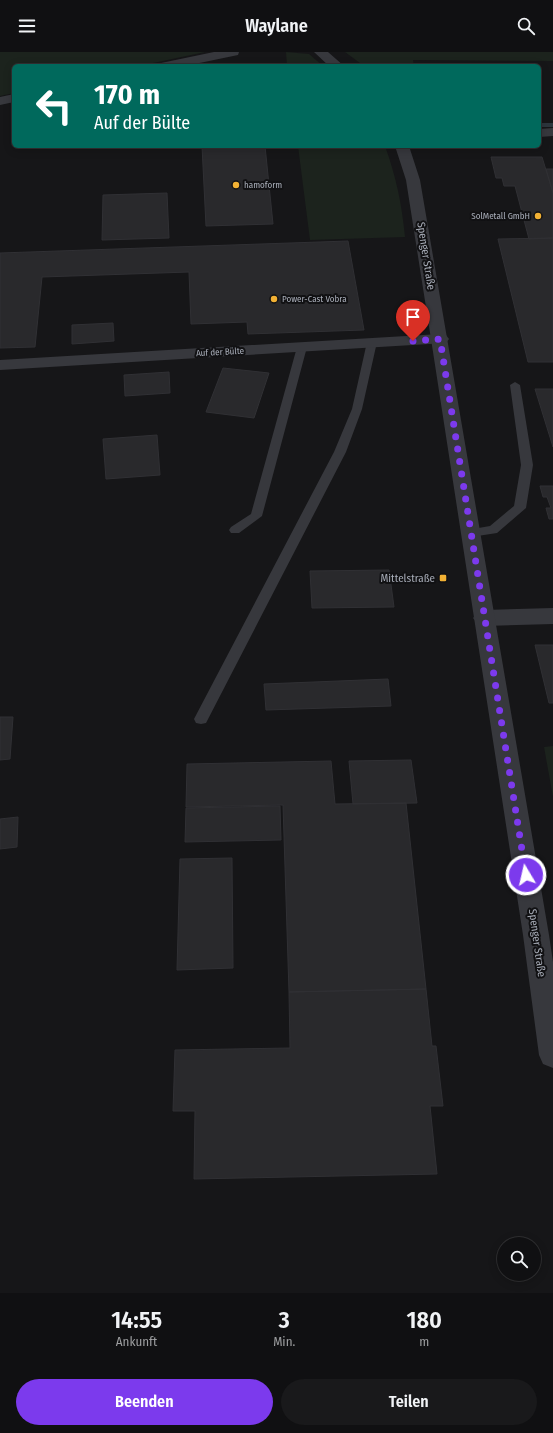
<!DOCTYPE html>
<html lang="de">
<head>
<meta charset="utf-8">
<style>
  :root { --surface:#101012; --page:#19191b; --text:#f1f3f6; --muted:#9c9d9f; --line:#303032; --accent:#7c3aed }
  body { margin:0; font-family:"Fira Sans Condensed",sans-serif; background:var(--page); color:var(--text); height:100vh; display:flex; flex-direction:column; font-size:15px; white-space:nowrap }
  * { box-sizing:border-box; margin:0 }
  p { font-size:13px; color:var(--muted) }
  .icon { flex:none; width:22px; height:22px; fill:none; stroke:currentColor; stroke-width:2; stroke-linecap:round; stroke-linejoin:round }
  .map { position:relative; height:1241px; overflow:hidden }
  .side { display:flex; flex-direction:column; background:var(--surface); flex:1 }
  .side>* { flex:none }
  .guide { position:absolute; left:12px; top:12px; width:529px; height:84px; border-radius:6px; box-shadow:0 2px 10px #0003,0 0 0 1px var(--line); background:#00695c; color:#fff; overflow:hidden }
  .tools { position:absolute; left:497px; top:1185px; display:grid; gap:8px }
  .tools a { display:grid; place-items:center; width:44px; height:44px; border-radius:50%; background:var(--surface); box-shadow:0 2px 10px #0003,0 0 0 1px var(--line); font-size:20px }
  .pin { position:absolute; display:grid; place-items:center; width:34px; height:34px; color:#fff; margin:-41px -17px; border-radius:50% 50% 50% 0; rotate:-45deg; box-shadow:0 0 4px #0007 }
  .pin .icon { rotate:45deg }
  .me { position:absolute; width:44px; margin:-22px; rotate:351deg; stroke-linejoin:round; filter:drop-shadow(0 0 3px #0008) }
  .turn { display:flex; align-items:center; gap:14px; height:84px; padding:0 16px; font-size:18px }
  .turn .icon { width:52px; height:52px; stroke-width:2.5 }
  .turn b { display:block; font-size:28px; line-height:34px }
  .eta { display:flex; justify-content:space-evenly; align-items:center; height:68px; text-align:center }
  .eta b { font-size:24px; font-weight:600; line-height:28px }
  .primary-button { display:flex; gap:8px; margin-top:auto; padding:8px 16px }
  .primary-button a { flex:1; height:46px; border-radius:24px; background:var(--accent); color:#fff; font-size:16px; font-weight:600; line-height:46px; text-align:center }
  .primary-button a+a { background:var(--page); color:var(--text) }
  header { display:flex; justify-content:space-between; align-items:center; height:52px; padding:0 16px; background:var(--surface); font-size:18px; font-weight:600 }
  .map>svg:first-child { display:block }
</style>
</head>
<body>
<header><svg class="icon" aria-label="menu" viewBox="0 0 24 24"><path d="M4 6h16M4 12h16M4 18h16"/></svg>Waylane<svg class="icon" aria-label="search" viewBox="0 0 24 24"><circle cx="10" cy="10" r="6"/><path d="M15 15l6 6"/></svg></header>
<div class="map">
<svg width="553" height="1241" viewBox="0 0 553 1241">
  <rect width="100%" height="100%" fill="#161618"/>
  <path fill="#1c231d" d="M0,0H205L139,14H14V41L0,44Z
    M286,0L309,2L323,14H287Z
    M345,0H553V9L413,8L414,14H364Z
    M298,94H385C396,124 402,153 405,185L310,188Z
    M553,694V745L544,695Z"/>
  <g fill="none" stroke-linecap="round" stroke-linejoin="round">
    <path fill="#2c353c" fill-rule="evenodd" d="M539,71H553V75H539Z"/>
  </g>
  <path fill="#29292c" stroke="#303034" d="M202,94H265L273,172L206,174Z
    M491,105H542L553,141V186L529,187L515,134H504L502,126H496Z
    M546,117H553V141Z
    M167,141L169,186L102,188L103,143Z
    M553,186V310H528L498,187Z
    M348,189L364,278L248,282L247,270L191,272L189,220L42,225L35,295L0,296V201Z
    M113,271L114,289L72,292V273Z
    M223,316L269,321L254,366L206,360Z
    M169,320L170,341L125,344L124,323Z
    M535,337H553V395Z
    M157,383L160,423L106,427L103,387Z
    M540,434H553V467H549L546,456H551L547,445H543Z
    M389,518L394,555L312,556L310,519Z
    M535,593H553V651H549Z
    M388,627L391,654L266,658L264,632Z
    M0,665H13L10,707L0,708Z
    M411,708L417,751L353,752L349,709Z
    M331,709L335,752L406,751L426,937L289,940L283,753L186,755L187,712Z
    M280,754L281,788L185,790L186,756Z
    M18,765L17,795L0,797V767Z
    M232,806L233,916L177,918L180,807Z
    M426,937L432,994H436L443,1054H430L437,1122L194,1127L195,1059H173L175,998L290,996L289,940Z"/>
  <g fill="none" stroke-linecap="round" stroke-linejoin="round">
    <path fill="#37383d" fill-rule="evenodd" d="M372,287L377,290L362,357L346,400L206,671L201,672L196,671L194,667L334,400L352,357L367,290Z
      M302,292L307,295L262,464L239,481H231L229,478L231,475L251,462L297,295Z
      M515,330L520,333L533,413L526,456L497,481L471,485L467,484L465,481L467,478L490,474L514,454L521,413L510,333Z"/>
    <path fill="#37383d" fill-rule="evenodd" d="M214,0H239L238,3L185,14H159L161,11Z
      M14,42V50L0,53V45Z
      M553,76V84L539,85V77Z
      M440,282L446,283L449,287L446,291L0,318V308Z
      M553,556V572L484,574L477,571L473,566L477,561L484,558Z"/>
    <path fill="#37383d" fill-rule="evenodd" d="M314,0H328L344,14H329Z
      M395,94H409L420,128L549,883L553,910V1016L543,1012L539,1003L523,883L431,287L406,128Z"/>
  </g>
  <g fill="none" stroke-linecap="round" stroke-linejoin="round">
    <path stroke="#7c3aed" stroke-width="7" stroke-dasharray="0 12.6" d="M413,289L440,287L526,823"/>
  </g>
  <g fill="#f2b134" stroke="#111113" stroke-width="1.5">
    <circle cx="236" cy="133" r="4"/>
    <circle cx="538" cy="164" r="4"/>
    <circle cx="274" cy="247" r="4"/>
    <rect x="439" y="522" width="8" height="8" rx="2"/>
  </g>
  <g text-anchor="middle" dominant-baseline="central" stroke-width="4" stroke-linejoin="round" paint-order="stroke">
    <g font-size="9" fill="#a8adb8" stroke="#111113" text-anchor="start">
      <text x="244" y="133">hamoform</text>
      <text x="530" y="164" text-anchor="end">SolMetall GmbH</text>
      <text x="282" y="247">Power-Cast Vobra</text>
    </g>
    <g font-size="9" fill="#a8adb8" stroke="#111113">
      <text transform="translate(220 300) rotate(-3)">Auf der Bülte</text>
    </g>
    <g font-size="11" fill="#a8adb8" stroke="#111113">
      <text transform="translate(426 204) rotate(81)">Spenger Straße</text>
      <text transform="translate(537 891) rotate(82)">Spenger Straße</text>
    </g>
    <g font-size="11" fill="#a8adb8" stroke="#111113" text-anchor="end">
      <text x="435" y="526">Mittelstraße</text>
    </g>
  </g>
</svg>
<div class="tools">
<a><svg class="icon" aria-label="search" viewBox="0 0 24 24"><circle cx="10" cy="10" r="6"/><path d="M15 15l6 6"/></svg></a>
</div>
<div class="pin" style="left:413px;top:289px;background:#d93025"><svg class="icon" aria-label="arrive" viewBox="0 0 24 24"><path d="M6 21V4h12l-3 4 3 4H6"/></svg></div>
<svg class="me" style="left:526px;top:823px" viewBox="-20 -20 40 40"><circle r="17" fill="#7c3aed" stroke="#fff" stroke-width="3"/><path d="M0-11L8 9 0 5-8 9z" fill="#fff"/></svg>
<div class="guide">
<div class="turn"><svg class="icon" aria-label="left" viewBox="0 0 24 24"><path d="M17 20v-9H6M10 6l-5 5 5 5"/></svg><div><b>170 m</b>Auf der Bülte</div></div>
</div>
</div>
<section class="side">
<div class="eta">
<div><b>14:55</b><p>Ankunft</p></div>
<div><b>3</b><p>Min.</p></div>
<div><b>180</b><p>m</p></div>
</div>
<div class="primary-button"><a>Beenden</a><a>Teilen</a></div>
</section>
</body>
</html>
